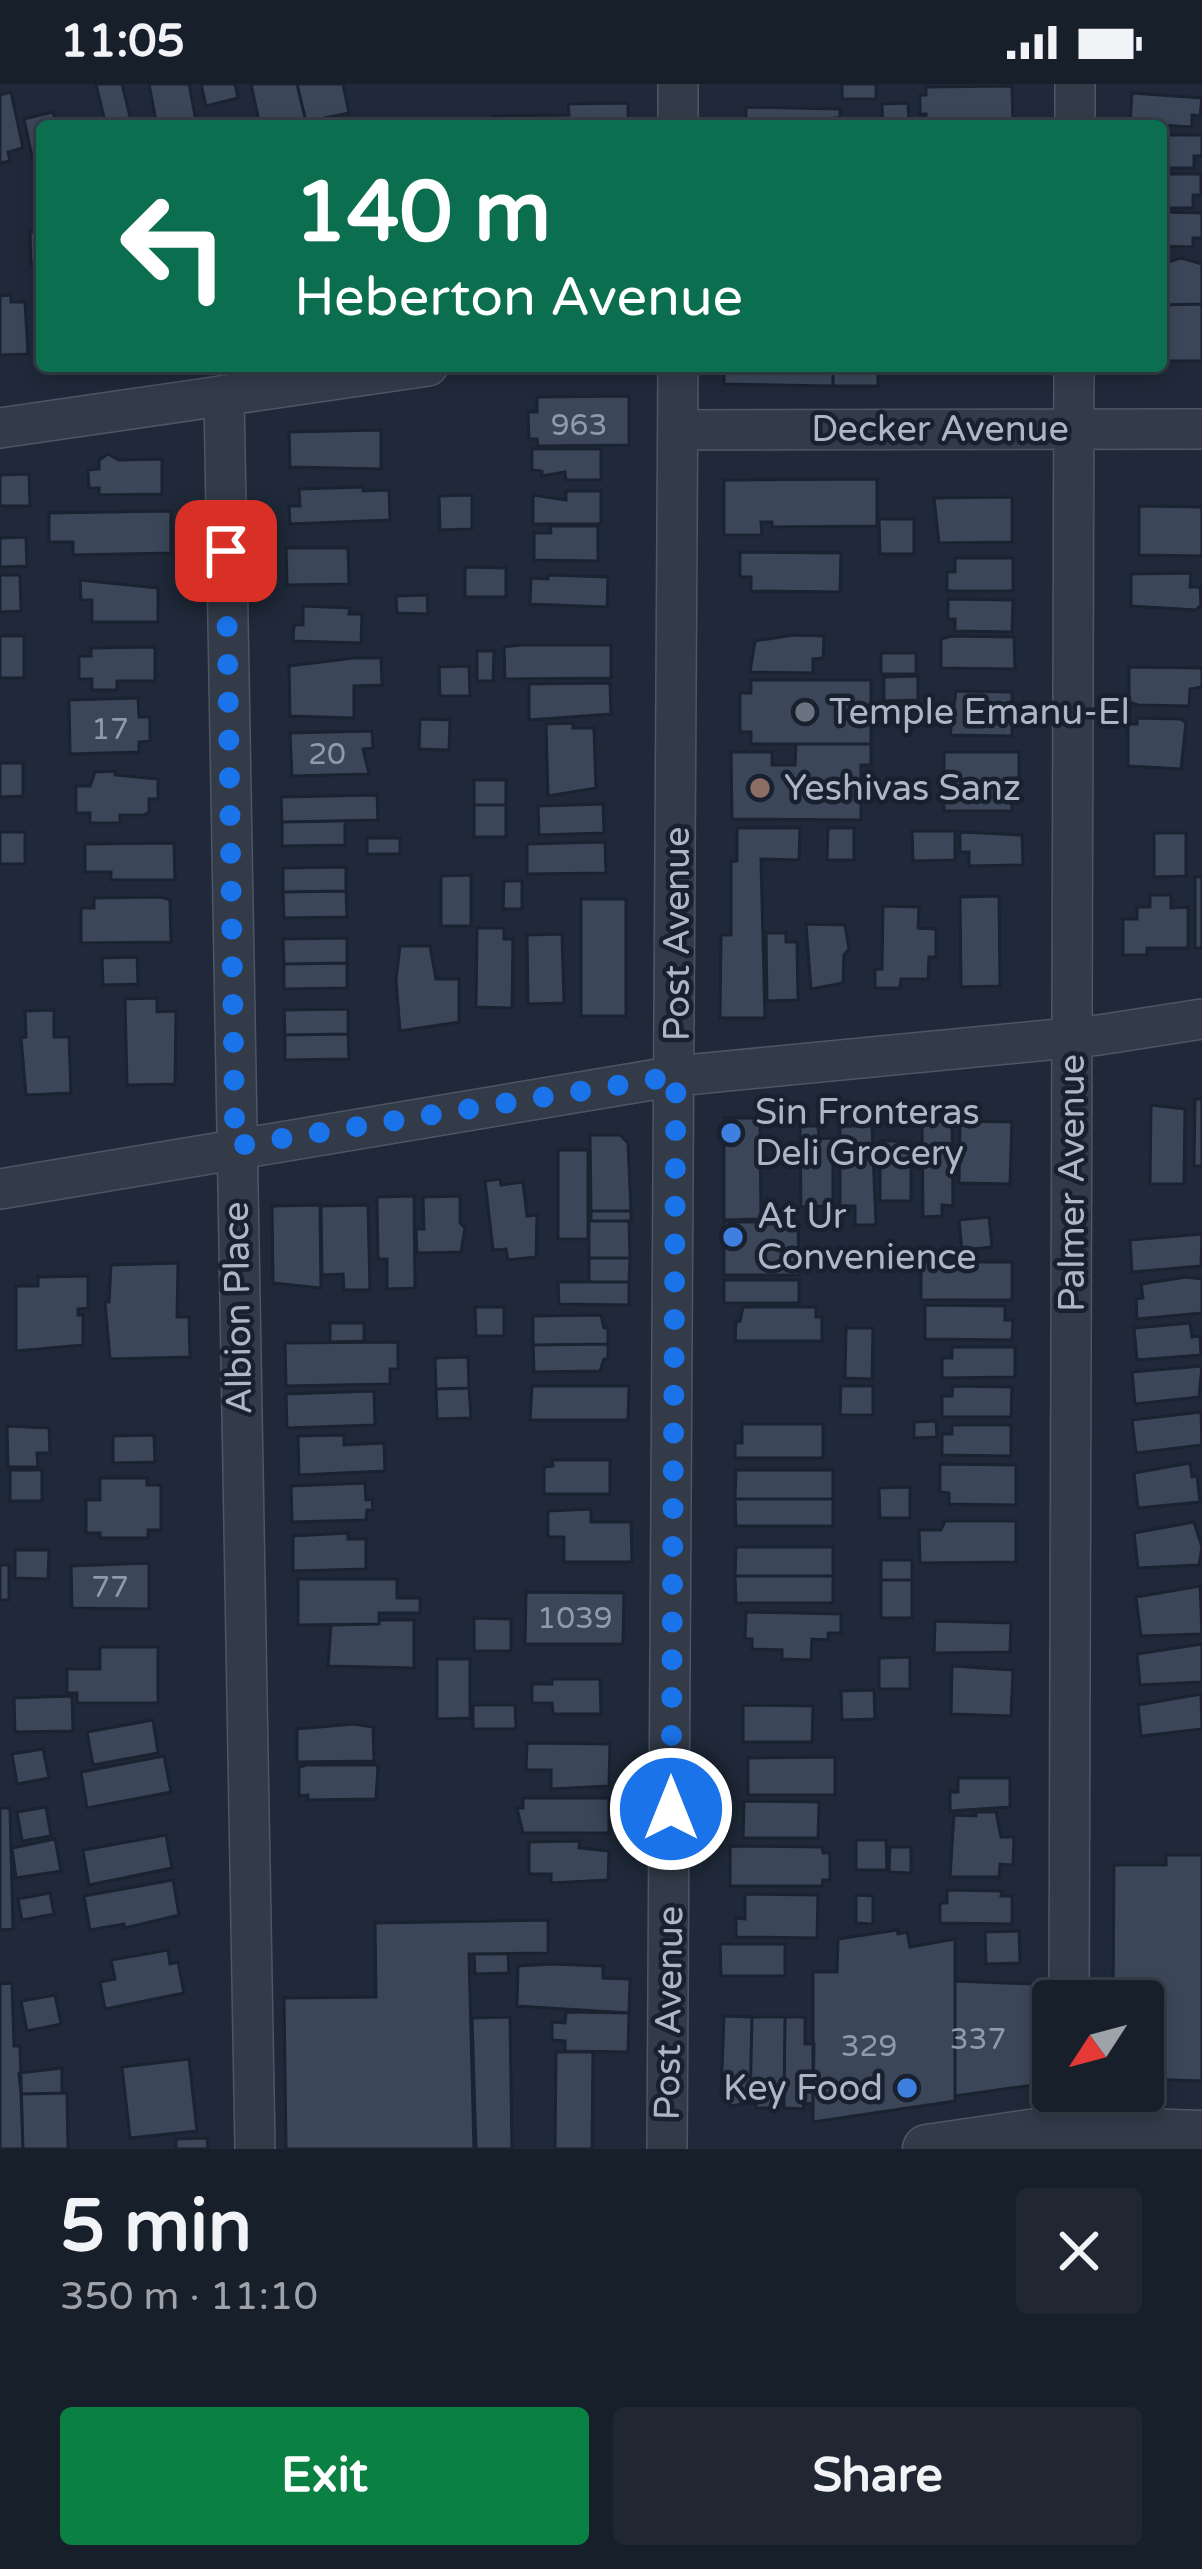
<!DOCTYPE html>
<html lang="en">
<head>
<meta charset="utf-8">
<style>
  :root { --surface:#171f2b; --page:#202733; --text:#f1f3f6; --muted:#9ea2a9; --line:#363d47; --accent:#0b8043 }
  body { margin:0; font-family:"Varela Round",sans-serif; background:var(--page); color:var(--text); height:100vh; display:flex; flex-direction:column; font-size:45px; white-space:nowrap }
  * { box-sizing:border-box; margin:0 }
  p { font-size:39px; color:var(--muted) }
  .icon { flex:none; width:66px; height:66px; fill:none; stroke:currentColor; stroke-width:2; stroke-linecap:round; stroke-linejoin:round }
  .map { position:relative; height:2065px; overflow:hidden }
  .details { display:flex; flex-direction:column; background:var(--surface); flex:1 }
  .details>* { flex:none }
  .top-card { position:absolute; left:36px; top:36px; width:1131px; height:252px; border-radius:12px; box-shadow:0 6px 18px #0003,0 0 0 3px var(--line); background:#0b6e4f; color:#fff; overflow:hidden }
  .needle { width:78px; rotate:234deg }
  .fabs { position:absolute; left:1032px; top:1896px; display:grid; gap:24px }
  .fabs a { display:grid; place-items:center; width:132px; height:132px; border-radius:12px; background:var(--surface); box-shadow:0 6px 18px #0003,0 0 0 3px var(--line); font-size:60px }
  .pin { position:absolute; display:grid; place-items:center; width:102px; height:102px; color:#fff; margin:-51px; border-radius:24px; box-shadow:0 6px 18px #0006 }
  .me { position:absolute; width:132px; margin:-66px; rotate:0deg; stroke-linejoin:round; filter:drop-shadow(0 0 9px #0008) }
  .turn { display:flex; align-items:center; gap:42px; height:252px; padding:0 60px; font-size:54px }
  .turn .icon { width:156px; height:156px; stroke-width:2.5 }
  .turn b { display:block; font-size:84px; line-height:102px }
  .round { display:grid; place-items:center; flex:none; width:126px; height:126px; border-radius:12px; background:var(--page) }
  .head { display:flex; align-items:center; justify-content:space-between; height:204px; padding:0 60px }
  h1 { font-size:72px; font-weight:700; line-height:90px }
  .button { display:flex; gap:24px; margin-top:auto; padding:24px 60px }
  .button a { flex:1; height:138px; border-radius:12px; background:var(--accent); color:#fff; font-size:48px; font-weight:700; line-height:138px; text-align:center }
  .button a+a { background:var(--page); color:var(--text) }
  .status { display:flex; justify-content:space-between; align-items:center; height:84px; padding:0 60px; background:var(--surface); direction:ltr }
  .status svg { height:33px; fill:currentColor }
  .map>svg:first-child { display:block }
</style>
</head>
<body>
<div class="status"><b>11:05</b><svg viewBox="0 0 49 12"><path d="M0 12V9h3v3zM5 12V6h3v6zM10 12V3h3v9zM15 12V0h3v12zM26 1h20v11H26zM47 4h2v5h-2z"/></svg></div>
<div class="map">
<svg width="1202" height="2065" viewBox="0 0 1202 2065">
  <rect width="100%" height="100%" fill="#1f2939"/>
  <path fill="#3b4759" stroke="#1b2230" stroke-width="3" d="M96,0H122L132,41L106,42Z
    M149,0H189L197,42H157Z
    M201,0H235L238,14L206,22Z
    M251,0H297L306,38L260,42Z
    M297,0H343L349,29L306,38Z
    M842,0H876V15H842Z
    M1012,2L1013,39H926V30H920V11H926V3Z
    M11,8L23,64L8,68L10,77L0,79V11Z
    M1132,9L1202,14L1200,32L1192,31V43L1130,39Z
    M628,19V42H492V32L569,31L568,20Z
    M908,19L909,42H883L882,20Z
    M746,23L840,25V34H835V42H746Z
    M53,28L56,42H42V77H33L24,35Z
    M1161,51H1202V72H1194V84H1161Z
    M1161,90H1201V111H1193V124H1161Z
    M1161,128L1202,129V154H1193V163L1161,162Z
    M30,148H42V179L31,180Z
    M1181,174L1202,180V220L1161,221V180Z
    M11,211V218H25L28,270L0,271V212Z
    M1202,220V277H1161V221Z
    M724,282H833V302L724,300Z
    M833,282H878V302H833Z
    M629,312V361L538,362L537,355H529L528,328H537V313Z
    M381,346V385L290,383L289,348Z
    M532,365H601V396H566L565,388L542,392V387L532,386Z
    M108,370L119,376L162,375V410L99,411V404H89L88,386L99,385V376Z
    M29,390L30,422H0V391Z
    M877,395V442L772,443V438H761L762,451H724V396Z
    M363,403V407L389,406L390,436L290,440L289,422H300L299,405Z
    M566,407H601V440H533V411L566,416Z
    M472,411V445L440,446L439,412Z
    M1012,413V458L939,459L934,414Z
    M1139,422L1202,423V472L1139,471Z
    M171,427V469L73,471V458H49V429Z
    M879,435H914V470H880Z
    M550,442H598V477L534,476V449H551Z
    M26,453L27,482L0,483V454Z
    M286,464H348L349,500L287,501Z
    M740,468L841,469L840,508L751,507V493H740Z
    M955,474H1013V507H947V488H955Z
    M465,483L506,484V513H465Z
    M1191,489L1190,503H1200L1201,521L1196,526L1131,522V490Z
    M0,491H20L21,527L0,528Z
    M548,491L608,493L607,523L530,520L531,494L548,495Z
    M80,496L158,504V538H92V516H81Z
    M427,511L428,530L397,529L396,512Z
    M948,515L1013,516L1012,548L955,547V535H948Z
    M303,522L350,524L349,530H362L361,559L293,557L294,541H303Z
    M793,551L824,552L823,574L813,575V589L750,588L755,557Z
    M0,552H24V594H0Z
    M952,552L1014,553L1015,585L941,584V555Z
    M521,561H611V594L505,595L504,563Z
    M155,563V597H117V606H92V595H79V572H91V564Z
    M477,567H494L493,597H477Z
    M881,569H916V590H881Z
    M354,574H381L382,601L354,602V634L290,632L289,582Z
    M469,582L470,612H440L439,583Z
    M1129,583L1202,584V603L1190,605L1189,622L1138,621L1129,618Z
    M918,592V616L884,617V593Z
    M751,596H871V660H751V648H740V609H751Z
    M610,599L611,630L529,636V600Z
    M956,607L1012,608V652L950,651Z
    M138,614L139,633H150V657L139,658V668L70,670L69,616Z
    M1137,634L1181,635L1186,639L1181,685L1128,682V640H1137Z
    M420,635L450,636L449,666L419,665Z
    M573,639V644H594L596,704L548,712L546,640Z
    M372,647L373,664L363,665L369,690L292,692L290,649Z
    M796,660H871V681H861V736L732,735L731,668H772V681H795Z
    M944,668H1019V703H1011L1012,727H944Z
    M0,679H23V712L0,713Z
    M115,687V691L158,695V715H149V728L144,731H120V739H90V729H76V702H90L95,688Z
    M474,696H506V721H474Z
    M377,711L378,736L282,738L281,713Z
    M603,720L604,749L539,751L538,722Z
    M474,721H506V753H474Z
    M345,737V761L282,762V738Z
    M737,744H800L799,776L761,775L765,934H720L721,851H731V778L737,777Z
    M828,744H854V776H827Z
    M912,747H955V776L913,777Z
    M0,748H25V780H0Z
    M960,748L1022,751L1023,781L969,782V768H960Z
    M1154,749H1186V792L1154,793Z
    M367,754H400V770H367Z
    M605,758L606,789L527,790V760Z
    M174,759L175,796H111V788H85V760Z
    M346,783V807L283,808V784Z
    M471,791V842H441V792Z
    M1195,793H1202V864H1195Z
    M504,797H522V825H503Z
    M346,807L347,833L284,834L283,808Z
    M1150,811H1171V824L1188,823V864H1147V871H1123V835H1137V823H1150Z
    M999,812L1000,902L961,903L960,813Z
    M161,813L170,816L171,858L81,859V824H94V814Z
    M581,815H626V932H581Z
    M883,822L919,823L918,844L936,845V873H929L928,895H901L900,904H875V885H882Z
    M806,840L845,841L849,865L844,871L843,899L811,905Z
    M477,844H504V855H513L512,924L476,923Z
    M766,849H786V858H797L798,916L767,917Z
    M562,850L564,919L528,920L527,851Z
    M347,854V879L284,880L283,855Z
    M400,862H430L436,895H459V938L400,947L396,896Z
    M137,873L138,900L103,901L102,874Z
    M347,879V904L284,905V880Z
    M157,914V928L176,927L175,1000L127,1001L125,915Z
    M348,925V950L285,951L284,926Z
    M54,926V953H69L71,1009L26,1011L21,954L26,953L25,927Z
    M348,950L349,975L285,976V951Z
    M1195,1015H1202V1082H1194Z
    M1151,1021L1185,1025L1184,1100H1150Z
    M724,1034H760L761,1135L724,1136Z
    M952,1037L953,1122L942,1121V1132L923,1133L922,1038Z
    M960,1037L1012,1038L1010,1100L959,1099Z
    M800,1042H818L819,1055L833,1054V1122L801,1123Z
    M840,1042H872L876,1141H855V1122H840Z
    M590,1051H620L628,1059L631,1127H591Z
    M880,1057H911V1117H880Z
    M558,1066H588V1155H558Z
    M500,1095L501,1101L523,1098L527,1132L537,1131L536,1173L508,1176L506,1165L493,1166L485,1097Z
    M414,1112L415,1204L387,1205V1175H378L377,1113Z
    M460,1112V1139L465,1144L461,1168L417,1169L416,1145H424L423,1113Z
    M320,1121L321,1204L273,1199L272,1122Z
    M368,1121L370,1206H344L343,1190L322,1191L321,1122Z
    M591,1127H631V1137H591Z
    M989,1133L992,1163L962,1166L959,1136Z
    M589,1137H629L630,1174H589Z
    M724,1138H798L799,1191H724Z
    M1202,1150L1201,1182L1132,1188L1130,1156Z
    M589,1174H630L629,1198H589Z
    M921,1178H1012V1216H921Z
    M178,1179L177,1233H189L190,1273L110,1275L105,1218H109L111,1181Z
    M88,1192V1224L78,1225V1231H83V1261L16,1267V1202H38V1193Z
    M1186,1193L1202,1195V1229L1137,1235L1136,1215L1143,1214L1141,1200Z
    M724,1196H799V1219H724Z
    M558,1198H629V1221L559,1220Z
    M925,1221L1005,1222V1236H1013L1012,1256L925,1255Z
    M475,1223H504V1252H476Z
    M743,1223H816V1233H822V1257H735L736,1238L740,1237Z
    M601,1231L604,1244H608V1260L533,1261V1232Z
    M330,1239H364V1257L330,1258Z
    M1190,1239L1192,1253L1200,1252L1201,1271L1137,1276L1134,1244Z
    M846,1244H873L872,1295L845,1294Z
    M398,1258V1285H390V1300L286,1302L285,1259Z
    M608,1260V1275H604L600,1287L534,1288L533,1261Z
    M952,1263H1015V1293L942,1294V1274H952Z
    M468,1273L469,1304L436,1305L435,1274Z
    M1202,1282L1199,1313L1135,1320L1132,1288Z
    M532,1302H629L628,1336H530Z
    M841,1302H873V1331H840Z
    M953,1302L1012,1303L1011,1333H942V1312H952Z
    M469,1304L471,1334L437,1335L436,1305Z
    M374,1307L375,1341L287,1344L286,1310Z
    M1201,1328L1202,1361L1136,1369L1132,1336Z
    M936,1337L937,1353L914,1354V1338Z
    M742,1340H823V1374H735V1359H742Z
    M952,1341H1011V1372L942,1371V1350H952Z
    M7,1342L49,1344L50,1369H37L38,1383H8Z
    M154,1351L155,1378L113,1379V1352Z
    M344,1351V1361L384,1359L385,1387L299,1391L298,1352Z
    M552,1376H610V1410H544V1383L553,1382Z
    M1190,1379L1192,1393L1197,1392L1200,1418L1138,1424L1134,1389Z
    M940,1380L1016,1381V1421L949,1420V1409L940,1408Z
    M10,1386H42V1417H10Z
    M736,1386H833V1415H735Z
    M100,1394H147V1401H161V1446H148V1454H100V1449H86V1416H100Z
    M365,1399L366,1416L372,1415L373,1426H367L366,1436L292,1438L291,1402Z
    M910,1403V1434H880L879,1404Z
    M735,1415H833V1442H736Z
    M591,1425V1438H631L632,1478H564V1453H548V1427Z
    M945,1437H1016V1478L920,1479L919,1446H941Z
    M1194,1438L1202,1463L1199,1481L1138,1484L1134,1449Z
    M348,1449V1455H366V1485L293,1487V1452Z
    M736,1463H833V1492H735Z
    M15,1466H49L48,1495L15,1494Z
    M881,1476H912V1496H881Z
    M149,1479V1525L72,1524L71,1482Z
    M0,1481H9V1516H0Z
    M735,1492H833V1519H736Z
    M298,1495H397V1514H420V1529H379V1540L298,1541Z
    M881,1496H912V1534H881Z
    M1200,1502L1202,1550L1141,1552L1136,1513Z
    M526,1508L624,1509L623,1560H525Z
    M746,1528L841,1530V1549H828V1556L812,1555L811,1576L782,1575V1566L752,1565V1555H745Z
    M474,1534L511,1535V1567H474Z
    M379,1536H414V1584L328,1582L331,1541L379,1540Z
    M935,1537L1011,1539L1010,1568L934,1569Z
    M1202,1560V1598L1140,1601L1137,1570Z
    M100,1563H158V1619H77V1609H67V1585H100Z
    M910,1573V1605H879V1574Z
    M437,1575H470V1634L437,1635Z
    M952,1582L1013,1586L1011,1632L951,1630Z
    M552,1595H600L601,1630H553L552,1619H532V1600H552Z
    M874,1606L875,1635L842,1636L841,1607Z
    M1201,1610L1202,1645L1141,1652L1138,1621Z
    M72,1612L73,1647L15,1648L14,1614Z
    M473,1621H515L516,1645H473Z
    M743,1621L813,1622L812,1658H743Z
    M153,1636L158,1669L93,1681L87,1648Z
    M353,1640L373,1643L374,1677L297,1678V1645Z
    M527,1659L610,1660L609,1702L551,1705V1686H526Z
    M43,1665L49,1694L17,1700L12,1670Z
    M164,1672L171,1708L87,1724L81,1688Z
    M835,1673V1711H748V1674Z
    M307,1681H378L376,1715L308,1716V1711L299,1712V1683Z
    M958,1694H1010V1723L950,1727V1708H958Z
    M523,1714H609V1749H523L517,1724H523Z
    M744,1717L819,1718L818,1754H743Z
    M46,1723L51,1752L22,1757L17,1728Z
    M0,1724H10L13,1845L0,1846Z
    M976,1728H996L1001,1753H1014L1013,1781L1000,1780L999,1793H950L954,1731L976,1732Z
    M166,1751L172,1784L89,1801L83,1766Z
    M55,1755L61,1787L16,1794L12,1764Z
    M856,1756H886L887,1786H856Z
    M580,1757L579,1764L609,1767L608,1796L551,1799V1790H529V1758Z
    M730,1762L822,1763L823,1769H830V1796H823L822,1802H730Z
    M890,1763H911V1789L889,1788Z
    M1166,1771H1202V1997L1143,1995V1917H1113L1114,1781H1166Z
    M173,1796L179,1831L125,1844L124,1840L90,1846L84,1812Z
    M947,1806L1002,1807L1001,1812H1012V1840L940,1839V1819H947Z
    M50,1809L54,1830L22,1836L18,1815Z
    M745,1810L818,1811L817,1854L736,1853V1834L745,1835Z
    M856,1811L873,1812V1840L856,1839Z
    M548,1836V1869L469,1870L474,2065H286L284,1914L376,1913L375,1839Z
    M897,1846L898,1850L907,1848L910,1863L955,1855V2017L813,2038V1888H837L838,1855Z
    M1019,1847L1020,1879L986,1880L985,1848Z
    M720,1860H785V1892H721Z
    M168,1866L170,1880L178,1878L184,1909L105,1925L100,1898L115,1895L111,1876Z
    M474,1870H508L509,1889L475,1890Z
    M552,1880L603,1882V1894L630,1895L629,1929L517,1922L518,1882Z
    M955,1897L1033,1900V2001L955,2012Z
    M12,1899L14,1962H20L23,2065H0V1900Z
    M55,1911L61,1940L27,1947L21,1917Z
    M566,1928L629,1929L628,1968L565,1967V1957L552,1956V1938L565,1939Z
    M724,1932L752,1933L750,2019L730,2022L721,2012Z
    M510,1933L512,2065H476L472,1934Z
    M752,1933H785L784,2019H776V2024H756V2019H750Z
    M785,1933H805V1960H814L813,2020L803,2019L804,2025L784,2024Z
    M556,1968H593L592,2065H555Z
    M189,1975L197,2047L130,2054L122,1983Z
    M62,1984V2009L21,2010L19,1989Z
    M67,2009L68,2065H23L21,2010Z
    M207,2054L208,2065H176V2055Z"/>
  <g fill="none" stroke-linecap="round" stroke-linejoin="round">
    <g stroke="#4e5664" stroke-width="42">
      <path id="minor" d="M678,42V0
        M1075,42V0
        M224,311L255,2065
        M0,344L428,282
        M678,346L1202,345
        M0,1105L676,992L1099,951L1202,935
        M1069,1917L1074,282
        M667,2065L678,282
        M1054,2065L1067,2007"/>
    </g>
    <g stroke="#4e5664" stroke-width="51">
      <path id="tertiary" d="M927,2065L1058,2046L1202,2051"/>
    </g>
    <use href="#minor" stroke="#333b49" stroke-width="39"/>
    <use href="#tertiary" stroke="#333b49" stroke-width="48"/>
  </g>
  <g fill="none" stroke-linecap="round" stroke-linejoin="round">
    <path stroke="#1a73e8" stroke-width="21" stroke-dasharray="0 37.8" d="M226,467L235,1062L676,992L671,1725"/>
  </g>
  <circle fill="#6b7280" stroke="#19202e" stroke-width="4.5" cx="805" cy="628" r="12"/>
  <circle fill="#8d6e63" stroke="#19202e" stroke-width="4.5" cx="760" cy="704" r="12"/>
  <g fill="#3f7fe0" stroke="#19202e" stroke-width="4.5">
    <circle cx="731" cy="1049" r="12"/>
    <circle cx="733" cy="1153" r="12"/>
    <circle cx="907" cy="2004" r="12"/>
  </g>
  <g text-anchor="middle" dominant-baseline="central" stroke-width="9" stroke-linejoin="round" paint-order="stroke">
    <g font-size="30" fill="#909aab">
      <text x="579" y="341">963</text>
      <text x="110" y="645">17</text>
      <text x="327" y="670">20</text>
      <text x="110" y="1503">77</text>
      <text x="575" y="1534">1039</text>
      <text x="978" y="1955">337</text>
      <text x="869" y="1962">329</text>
    </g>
    <g font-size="36" fill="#adb6c6" stroke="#19202e">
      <text x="940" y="345">Decker Avenue</text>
      <text transform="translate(677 850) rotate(-90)">Post Avenue</text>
      <text transform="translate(1072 1099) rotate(-90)">Palmer Avenue</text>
      <text transform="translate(238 1224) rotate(-91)">Albion Place</text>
      <text transform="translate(669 1929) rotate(-89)">Post Avenue</text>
    </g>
    <g font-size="36" fill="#adb6c6" stroke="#19202e" text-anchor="start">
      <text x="829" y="628">Temple Emanu-El</text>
      <text x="784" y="704">Yeshivas Sanz</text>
      <text x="755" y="1028">Sin Fronteras<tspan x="755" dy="41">Deli Grocery</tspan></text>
      <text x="757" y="1132">At Ur<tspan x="757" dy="41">Convenience</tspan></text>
      <text x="883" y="2004" text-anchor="end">Key Food</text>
    </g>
  </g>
</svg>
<div class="fabs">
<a><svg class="needle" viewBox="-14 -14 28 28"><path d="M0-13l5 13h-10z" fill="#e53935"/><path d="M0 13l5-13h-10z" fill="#9ea2a9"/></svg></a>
</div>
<div class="pin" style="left:226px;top:467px;background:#d93025"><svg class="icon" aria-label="arrive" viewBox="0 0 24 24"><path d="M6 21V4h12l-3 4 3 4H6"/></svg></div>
<svg class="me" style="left:671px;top:1725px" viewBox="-20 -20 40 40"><circle r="17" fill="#1a73e8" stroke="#fff" stroke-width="3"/><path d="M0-11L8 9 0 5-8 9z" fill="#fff"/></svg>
<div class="top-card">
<div class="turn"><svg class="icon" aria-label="left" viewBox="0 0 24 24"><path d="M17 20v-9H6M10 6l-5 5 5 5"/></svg><div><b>140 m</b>Heberton Avenue</div></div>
</div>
</div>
<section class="details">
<div class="head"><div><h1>5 min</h1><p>350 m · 11:10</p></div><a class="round"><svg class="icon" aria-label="close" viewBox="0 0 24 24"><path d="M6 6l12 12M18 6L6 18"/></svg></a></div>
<div class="button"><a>Exit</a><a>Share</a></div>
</section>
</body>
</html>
